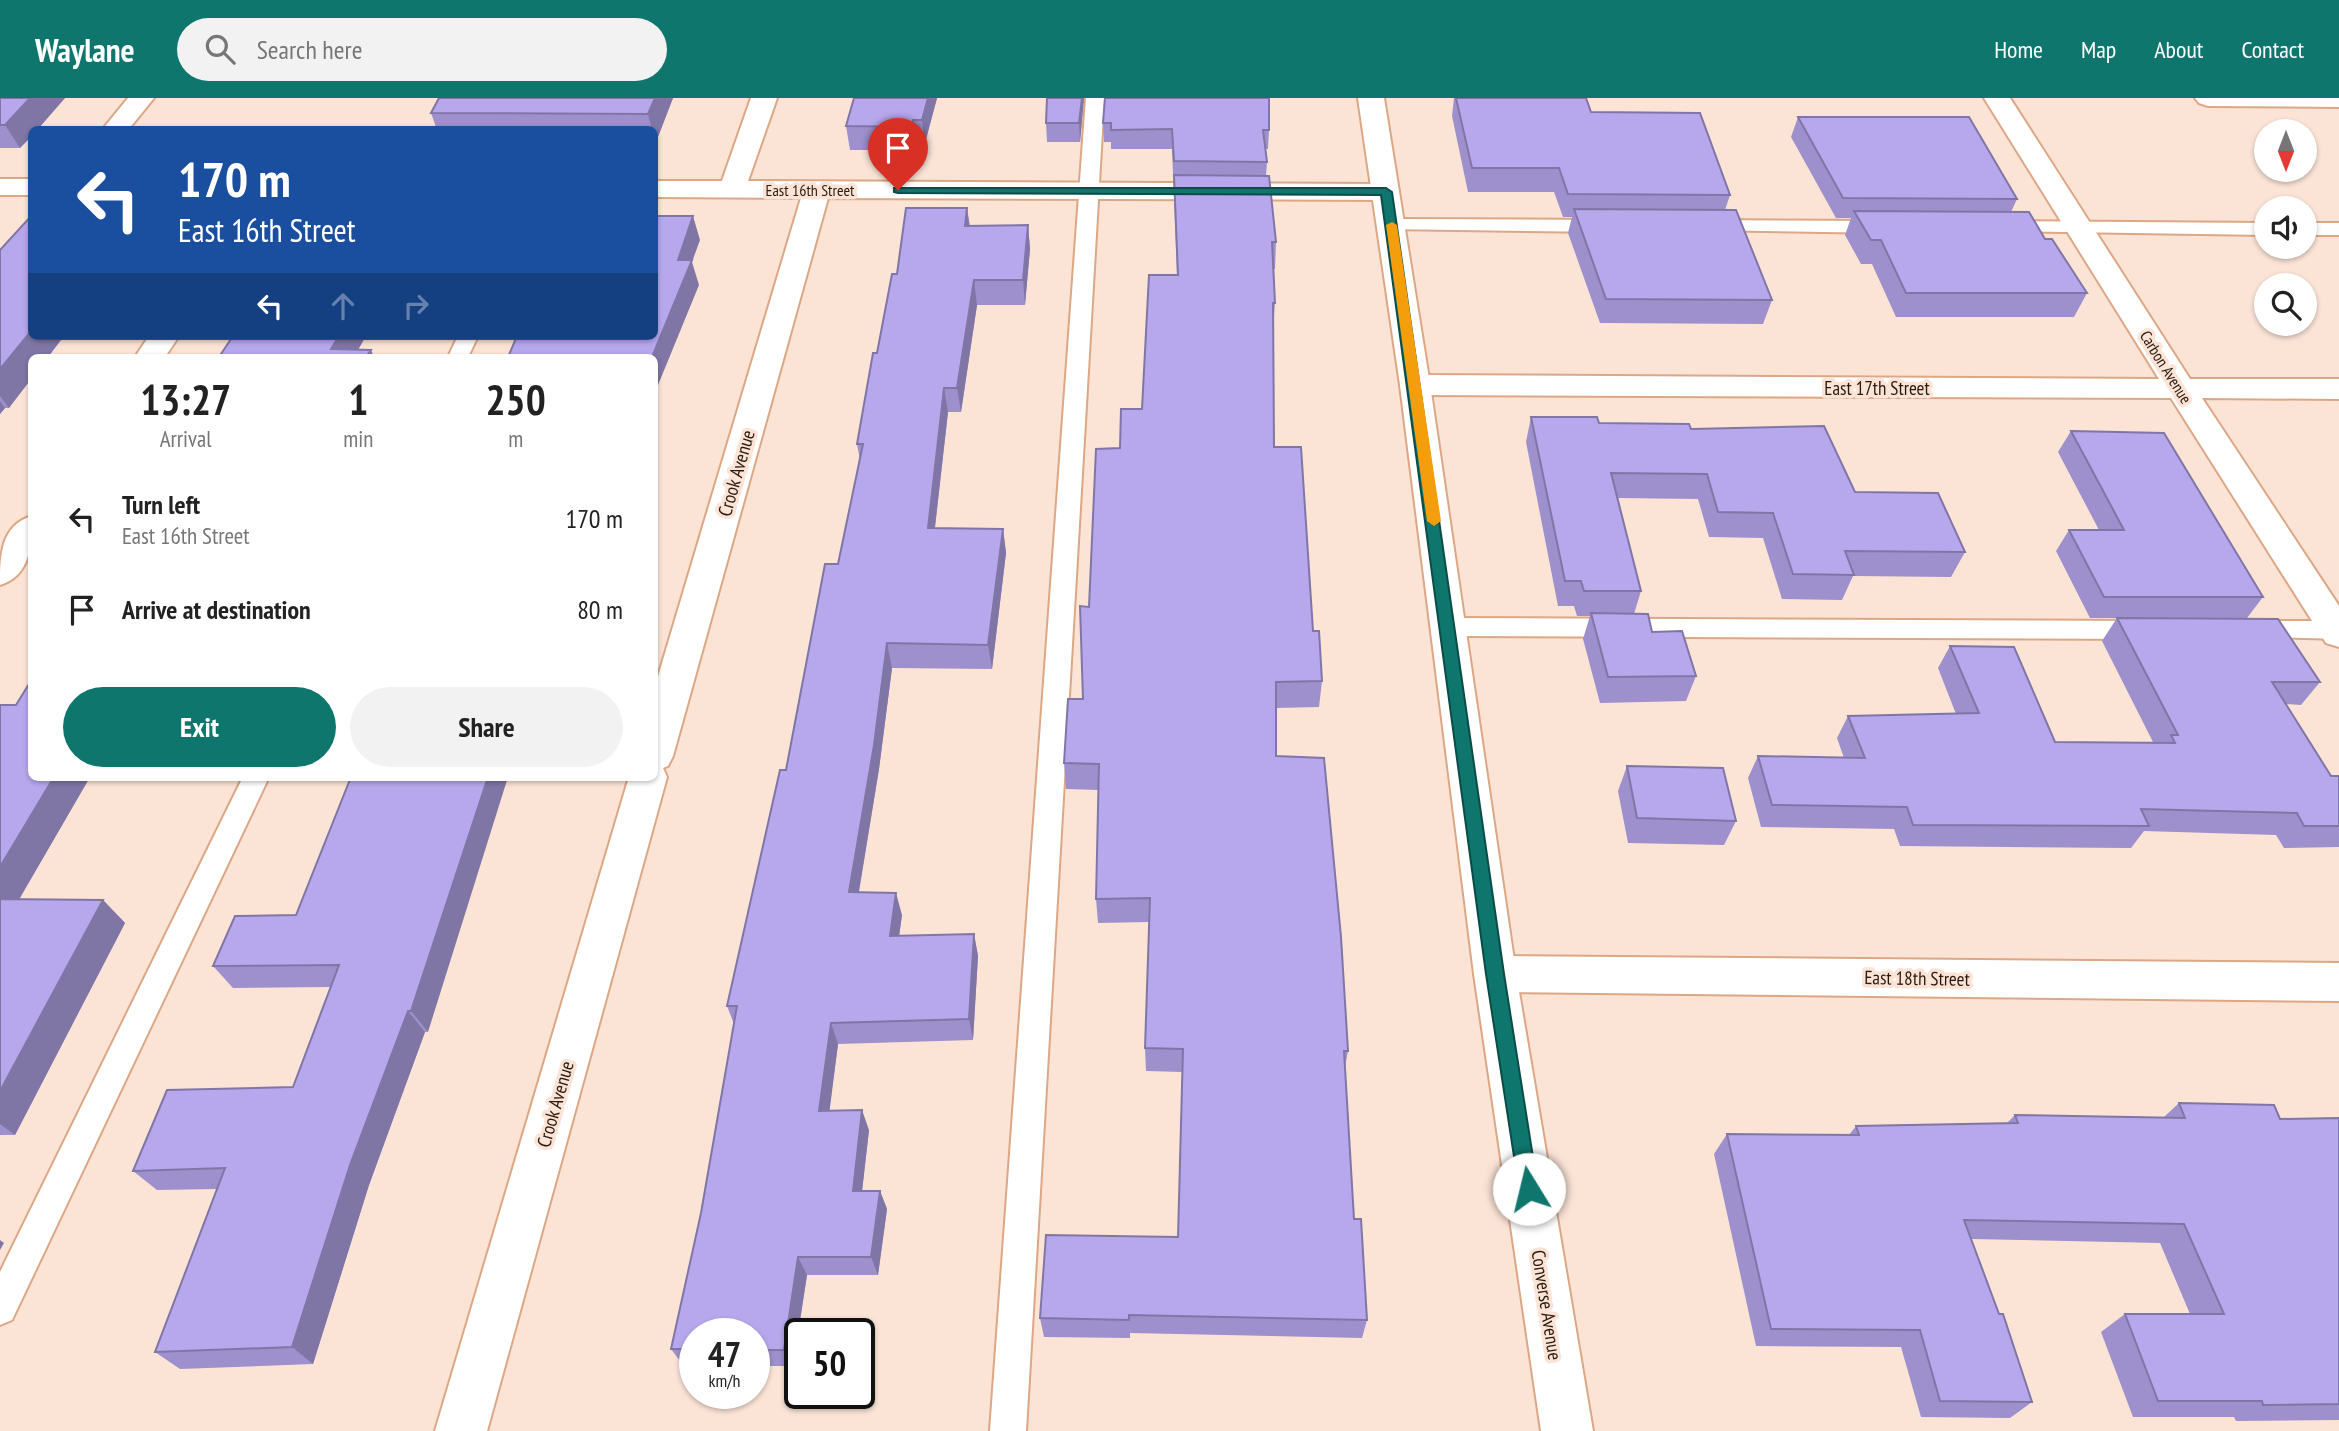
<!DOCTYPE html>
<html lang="en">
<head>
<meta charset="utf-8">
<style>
  :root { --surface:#fff; --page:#f2f2f2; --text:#222; --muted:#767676; --accent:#0f766e }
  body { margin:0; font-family:"PT Sans Narrow",sans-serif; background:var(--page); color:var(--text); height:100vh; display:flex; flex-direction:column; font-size:26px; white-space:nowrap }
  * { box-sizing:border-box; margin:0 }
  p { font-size:23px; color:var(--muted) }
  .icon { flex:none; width:38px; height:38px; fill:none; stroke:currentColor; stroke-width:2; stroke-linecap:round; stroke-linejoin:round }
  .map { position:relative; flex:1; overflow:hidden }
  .panel { position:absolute; left:28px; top:256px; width:630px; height:427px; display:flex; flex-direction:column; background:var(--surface); border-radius:10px; box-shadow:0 2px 5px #0004 }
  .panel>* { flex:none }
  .guide { position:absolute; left:28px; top:28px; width:630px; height:214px; border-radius:10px; box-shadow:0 2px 5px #0004; background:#1a4fa0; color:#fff; overflow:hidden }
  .needle { width:46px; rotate:180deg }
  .controls { position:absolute; left:2254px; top:21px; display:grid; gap:14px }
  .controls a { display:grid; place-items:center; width:63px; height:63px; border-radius:50%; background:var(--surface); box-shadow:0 2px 5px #0004; font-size:35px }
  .speed { position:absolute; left:679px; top:1220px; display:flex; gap:14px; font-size:35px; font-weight:700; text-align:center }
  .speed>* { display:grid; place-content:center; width:91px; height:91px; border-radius:50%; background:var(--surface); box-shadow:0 2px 5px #0004; line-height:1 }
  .speed small { font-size:18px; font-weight:400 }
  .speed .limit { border:4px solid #111; border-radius:10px; background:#fff; color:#111 }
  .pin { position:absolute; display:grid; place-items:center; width:60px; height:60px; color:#fff; margin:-72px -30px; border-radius:50% 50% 50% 0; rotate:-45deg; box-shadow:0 0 7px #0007 }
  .pin .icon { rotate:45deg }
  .me { position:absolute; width:77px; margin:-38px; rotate:351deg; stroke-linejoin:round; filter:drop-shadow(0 0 5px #0008) }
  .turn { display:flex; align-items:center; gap:24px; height:147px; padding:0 35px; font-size:32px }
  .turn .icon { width:91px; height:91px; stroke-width:2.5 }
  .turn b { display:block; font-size:49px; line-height:60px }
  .lanes { display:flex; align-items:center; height:66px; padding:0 35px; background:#0003; justify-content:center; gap:35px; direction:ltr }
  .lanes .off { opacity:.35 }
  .eta { display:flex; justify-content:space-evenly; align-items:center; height:119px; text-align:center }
  .eta b { font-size:42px; font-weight:800; line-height:49px }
  .action { display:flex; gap:14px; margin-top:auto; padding:14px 35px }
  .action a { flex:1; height:80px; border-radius:42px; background:var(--accent); color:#fff; font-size:28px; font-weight:800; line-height:80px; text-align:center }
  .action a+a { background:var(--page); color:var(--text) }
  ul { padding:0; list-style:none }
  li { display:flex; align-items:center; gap:21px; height:91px; padding:0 35px }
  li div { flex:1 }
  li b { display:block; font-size:26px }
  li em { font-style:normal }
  header { display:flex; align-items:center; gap:42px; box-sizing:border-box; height:98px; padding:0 35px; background:var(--accent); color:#fff }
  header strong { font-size:33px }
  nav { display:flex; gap:38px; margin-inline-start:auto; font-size:24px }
  .search { width:490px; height:63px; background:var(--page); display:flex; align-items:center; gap:18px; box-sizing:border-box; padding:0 24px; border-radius:38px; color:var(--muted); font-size:26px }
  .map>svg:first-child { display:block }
</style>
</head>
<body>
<header>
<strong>Waylane</strong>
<div class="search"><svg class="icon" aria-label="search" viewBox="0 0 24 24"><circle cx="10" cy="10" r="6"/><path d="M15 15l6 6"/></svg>Search here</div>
<nav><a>Home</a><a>Map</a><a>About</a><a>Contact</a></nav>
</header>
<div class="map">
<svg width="2339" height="1333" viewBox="0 0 2339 1333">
  <rect width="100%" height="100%" fill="#fbe4d6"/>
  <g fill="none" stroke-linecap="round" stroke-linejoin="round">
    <g stroke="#dca785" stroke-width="4">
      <path id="lane" d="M1086,0H1104L1026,1333H990Z
        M1392,121L1607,122L1616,128L1607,134L1385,131L1383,127Z
        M1708,122L1883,123L1892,129L1883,135L1701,132L1699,128Z
        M2002,123L2266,125V137L1995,133L1993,129L1995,125Z
        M2305,125H2339V137H2305Z
        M458,238H478L468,259H448Z
        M1448,520L2145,523L2154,526L2157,532L2154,538L2145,541L1448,538L1439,535L1436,529L1439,523Z
        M2250,523H2339V541L2241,538L2238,532L2241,526Z
        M243,679H269L12,1222L0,1227V1174Z"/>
    </g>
    <g stroke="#dca785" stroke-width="4">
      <path id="street" d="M128,0H154L128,32H102Z
        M751,0H777L748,83L1386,86L1396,88L1399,94L1396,100L1386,102L828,100L673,658L668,668L663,670L667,679L487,1333H435L629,679H654V592L801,100L654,99V83H722Z
        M1984,0H2010L2190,281H2339V301L2202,300L2339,508V549L2326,545L2171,300L1415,297L1404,294L1400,287L1404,280L1415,277L2159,281Z
        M2195,0H2339V9L2208,8L2199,5Z
        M0,81H32V97H0Z
        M149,238H179L165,259H135Z
        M32,418C32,445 31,478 0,487C0,460 0,427 32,418Z
        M1495,858L2339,865V903L1495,894L1480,889L1474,876L1480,863Z"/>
    </g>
    <g stroke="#dca785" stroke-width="4">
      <path id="secondary" d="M1358,0H1384L1430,287L1516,876L1593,1333H1541L1474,876L1400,287Z"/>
    </g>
    <use href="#lane" fill="#fff" fill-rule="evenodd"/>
    <use href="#street" fill="#fff" fill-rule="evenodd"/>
    <use href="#secondary" fill="#fff" fill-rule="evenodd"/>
  </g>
  <path fill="#9d90cc" d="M0,0H65L37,32H32L20,50H0Z
    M673,0L656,44H654V32H437L431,15Z
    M854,0H937L925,45H916L914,52H850L846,28Z
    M1084,0L1080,44H1047L1046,25Z
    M1454,0H1586L1591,14L1730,97L1725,112L1772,202L1763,226L1600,225L1568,135L1572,119H1563L1554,94H1468L1452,18Z
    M1798,19L2017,101L2011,114L2045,141L2087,195L2074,219H1896L1872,166H1861L1845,137L1851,120H1836L1791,39Z
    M1103,25L1269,32L1268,51H1265L1267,64L1266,78L1276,144L1275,171H1274L1275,205L1273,232L1274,349L1313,533L1322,583L1319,609L1276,610V658L1348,953L1345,969L1354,1121L1367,1222L1362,1240L1130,1235V1240L1044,1239L1040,1220L1178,1139L1182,974L1146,973L1145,950L1149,824L1098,825L1096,801L1098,692L1066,691L1064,665L1083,601L1089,509L1120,350L1142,311L1177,177L1172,51H1111V44H1104Z
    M967,110L970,128L1028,127L1030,151L1025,207H977L961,314H948L935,430L1003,431L1006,455L992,571L892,570L879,671L859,794L902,817L899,838L974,836L978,858L973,942L838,946L829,1013L869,1032L862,1093H880L887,1111L878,1177H807L793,1268H754V1236H695V1267H683L671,1251L701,1115L734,926L727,908L838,466L860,362L857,346L877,255L897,176Z
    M0,152L32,238H64L48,259H32L9,310H5L0,316Z
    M1531,319L1599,325L1691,331L1855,394L1965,454L1951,479L1853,478L1842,502L1782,501L1763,440L1709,439L1698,401L1618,400L1641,493L1634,516L1696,578L1686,603L1600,605L1583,541L1590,518H1577L1574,508H1558L1526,344Z
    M2071,333L2263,499L2247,520H2090L2056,453L2069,432H2099L2058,354Z
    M2117,520L2320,584L2301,607L2286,606L2331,678H2339V749L2284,750L2276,737L2144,733L2131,750L1900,748L1894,731L1761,729L1748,680L1758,658L1844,660L1837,640L1848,618L1956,616L1938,570L1950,548L2055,644H2153L2102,543Z
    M0,607H16L32,679H90L19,801L103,802L125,825L15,1037H0Z
    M1627,668L1736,723L1724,747L1628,745L1618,693Z
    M351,679L428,934H425L369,1087L313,1266L180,1271L155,1254L217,1091L157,1092L133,1073L293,989L331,889L233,890L213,868L296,817Z
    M2179,1005L2280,1021L2339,1020V1322L2236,1323L2234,1319H2133L2101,1234L2125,1216H2190L2160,1145L1971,1141L2032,1304L2010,1320L1921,1319L1901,1249L1756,1248L1714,1056L1727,1036L1849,1037L1856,1028L2007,1025L2015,1017L2163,1020Z"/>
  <path fill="#8076a6" d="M30,0H65L37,32H32V38L20,50L5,27Z
    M655,0H673L656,44L654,32H652L648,16Z
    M928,0H937L925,45L922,22Z
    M1082,0H1084L1080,44L1079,25Z
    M913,22L916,45L914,52L911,29Z
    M967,110L970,134L965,128Z
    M693,118L700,142L692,164L699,187L656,292L654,287V259H652L678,162Z
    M1028,127L1030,151L1025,207L1023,182Z
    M974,182L977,207L961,314L957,290Z
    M32,232V238H64L48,259H32V280L9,310L0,298V271Z
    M339,238H366L354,259L331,251Z
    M371,252L374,259H366Z
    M944,290L948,314L932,454L928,430Z
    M0,303L5,310L0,316Z
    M1003,431L1006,455L992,571L988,547Z
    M887,545L892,570L879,671L855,816L849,794Z
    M54,679H90L6,824L0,819V769Z
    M488,679H508L428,934L411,913Z
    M896,795L902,817L896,860L890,838Z
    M103,802L125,825L15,1037L0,1026V993Z
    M974,836L978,858L973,942L969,921Z
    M408,913L425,934L369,1087L313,1266L292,1249L350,1067Z
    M831,925L838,946L827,1033L819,1013Z
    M862,1012L869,1032L860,1111L853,1093Z
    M880,1093L887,1111L878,1177L871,1159Z
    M0,1142L4,1145L0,1152Z
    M798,1159L807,1177L793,1268L784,1252Z"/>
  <path fill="#b7a8ed" stroke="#8076a6" stroke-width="2" d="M0,0H30L5,27H0Z
    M439,0H655L648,16L431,15Z
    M854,0H928L922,22H913L911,29L846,28Z
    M1047,0H1082L1079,25H1046Z
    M1105,0H1269V32H1263L1267,64L1174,63L1172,31L1111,32V25H1103Z
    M1456,0H1586L1591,14L1700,15L1730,97L1568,96L1559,70H1472Z
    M1798,19H1969L2017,101L1843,100Z
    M1174,77L1269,78L1276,144H1272L1275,205H1273L1274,349H1301L1313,533H1319L1322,583L1276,584V658L1324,660L1341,839L1348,953H1344L1354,1121H1361L1367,1222L1129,1217V1222L1040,1220L1046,1137L1178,1139L1183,951L1145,950L1150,800L1096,801L1099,666L1064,665L1068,601H1083L1080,508L1089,509L1096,351L1120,350L1121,311H1142L1149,177H1178Z
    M906,110H967L965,128L1028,127L1023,182H974L957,290H944L928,430L1003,431L988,547L887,545L874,647L849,794L896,795L890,838L974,836L969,921L831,925L819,1013L862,1012L853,1093H880L871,1159H798L784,1252H754V1236H695V1251H671L701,1115L737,908H727L780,672H786L825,466H838L863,346H857L873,255H877L892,176H897Z
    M1574,111L1736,112L1772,202L1606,201Z
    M1854,113L2029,114L2045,141H2052L2087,195H1906L1881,142H1871Z
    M32,117V232L0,271V152Z
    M654,118H693L678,162H692L652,259H508L517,238H654Z
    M233,238H339L331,251L371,252L366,259H219Z
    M1531,319H1597L1599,325L1689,326L1691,331L1824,328L1855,394L1938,395L1965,454L1845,453L1854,477L1793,476L1773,415L1718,414L1707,376L1611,375L1641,493H1584L1581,483H1565Z
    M2071,333L2164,335L2263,499H2104L2069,432H2124Z
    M1591,515L1648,516L1652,534L1682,533L1696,578L1608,579Z
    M2117,520L2278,521L2320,584H2272L2331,678H2339V728H2304L2297,715L2141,711L2149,728L1913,727L1907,709L1772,707L1758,658L1865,660L1848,618L1979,615L1950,548L2014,549L2055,644L2175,645L2171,637H2178Z
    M32,581V679H54L0,769V607H16Z
    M1627,668L1723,670L1736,723L1637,720Z
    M351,679H488L411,913H408L350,1067L292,1249L155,1254L225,1070L133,1073L167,992L293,989L339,867L213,868L235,818L296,817Z
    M0,801L103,802L0,993Z
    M2179,1005L2274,1007L2280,1021L2339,1020V1306L2263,1307L2262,1303H2158L2125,1216H2224L2184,1126L1964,1122L1999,1216H2003L2032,1304L1940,1303L1920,1232L1771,1231L1727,1036L1859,1037L1856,1028L2018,1025L2015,1017L2185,1020Z"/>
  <path fill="#0f766e" stroke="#0a4d48" stroke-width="2" d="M894,90H1386L1392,94L1504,876L1538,1091L1536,1097L1529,1100L1522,1097L1519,1091L1486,876L1381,97L898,95L894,94Z"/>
  <path fill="#f59e0b" d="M1392,124L1397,127L1441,423L1434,428L1427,423L1386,127Z"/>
  <g text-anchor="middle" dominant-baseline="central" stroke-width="7" stroke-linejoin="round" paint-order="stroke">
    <g font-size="16" fill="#2d190c" stroke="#fbe4d6">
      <text x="810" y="92">East 16th Street</text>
      <text transform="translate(2166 269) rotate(58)">Carbon Avenue</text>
    </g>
    <g font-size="19" fill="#2d190c" stroke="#fbe4d6">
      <text x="1877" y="290">East 17th Street</text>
      <text transform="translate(736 375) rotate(-74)">Crook Avenue</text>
      <text transform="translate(1917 880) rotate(1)">East 18th Street</text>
      <text transform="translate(555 1006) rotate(-74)">Crook Avenue</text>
      <text transform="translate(1547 1207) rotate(81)">Converse Avenue</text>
    </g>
  </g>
</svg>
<div class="controls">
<a><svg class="needle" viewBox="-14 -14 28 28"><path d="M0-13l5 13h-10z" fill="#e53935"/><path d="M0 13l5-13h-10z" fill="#767676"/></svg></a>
<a><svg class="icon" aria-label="sound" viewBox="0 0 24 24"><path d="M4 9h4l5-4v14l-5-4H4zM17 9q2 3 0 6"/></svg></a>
<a><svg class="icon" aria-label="search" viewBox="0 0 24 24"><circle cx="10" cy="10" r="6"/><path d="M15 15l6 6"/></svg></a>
</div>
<div class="speed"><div>47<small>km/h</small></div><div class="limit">50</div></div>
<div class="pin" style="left:898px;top:92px;background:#d93025"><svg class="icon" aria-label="arrive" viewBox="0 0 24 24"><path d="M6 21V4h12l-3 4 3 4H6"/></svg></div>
<svg class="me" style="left:1529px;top:1091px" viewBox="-20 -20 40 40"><circle r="19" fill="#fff"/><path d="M0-13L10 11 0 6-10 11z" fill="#0f766e"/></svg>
<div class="guide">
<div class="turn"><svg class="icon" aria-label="left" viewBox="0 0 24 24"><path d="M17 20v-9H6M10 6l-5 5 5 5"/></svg><div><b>170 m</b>East 16th Street</div></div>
<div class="lanes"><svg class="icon" aria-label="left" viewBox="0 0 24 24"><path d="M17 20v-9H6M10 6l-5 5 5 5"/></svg><svg class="icon off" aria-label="ahead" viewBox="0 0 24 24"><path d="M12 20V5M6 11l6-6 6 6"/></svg><svg class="icon off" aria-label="right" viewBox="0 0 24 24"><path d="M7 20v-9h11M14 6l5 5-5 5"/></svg></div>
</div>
<section class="panel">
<div class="eta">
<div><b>13:27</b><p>Arrival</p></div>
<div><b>1</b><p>min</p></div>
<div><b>250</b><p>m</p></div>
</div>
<ul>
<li><svg class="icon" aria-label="left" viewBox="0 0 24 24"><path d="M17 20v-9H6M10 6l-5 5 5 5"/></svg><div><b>Turn left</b><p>East 16th Street</p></div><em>170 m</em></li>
<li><svg class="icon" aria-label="arrive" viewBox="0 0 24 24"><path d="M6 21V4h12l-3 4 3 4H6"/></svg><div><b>Arrive at destination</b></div><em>80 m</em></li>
</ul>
<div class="action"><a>Exit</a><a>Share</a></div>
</section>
</div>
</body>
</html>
